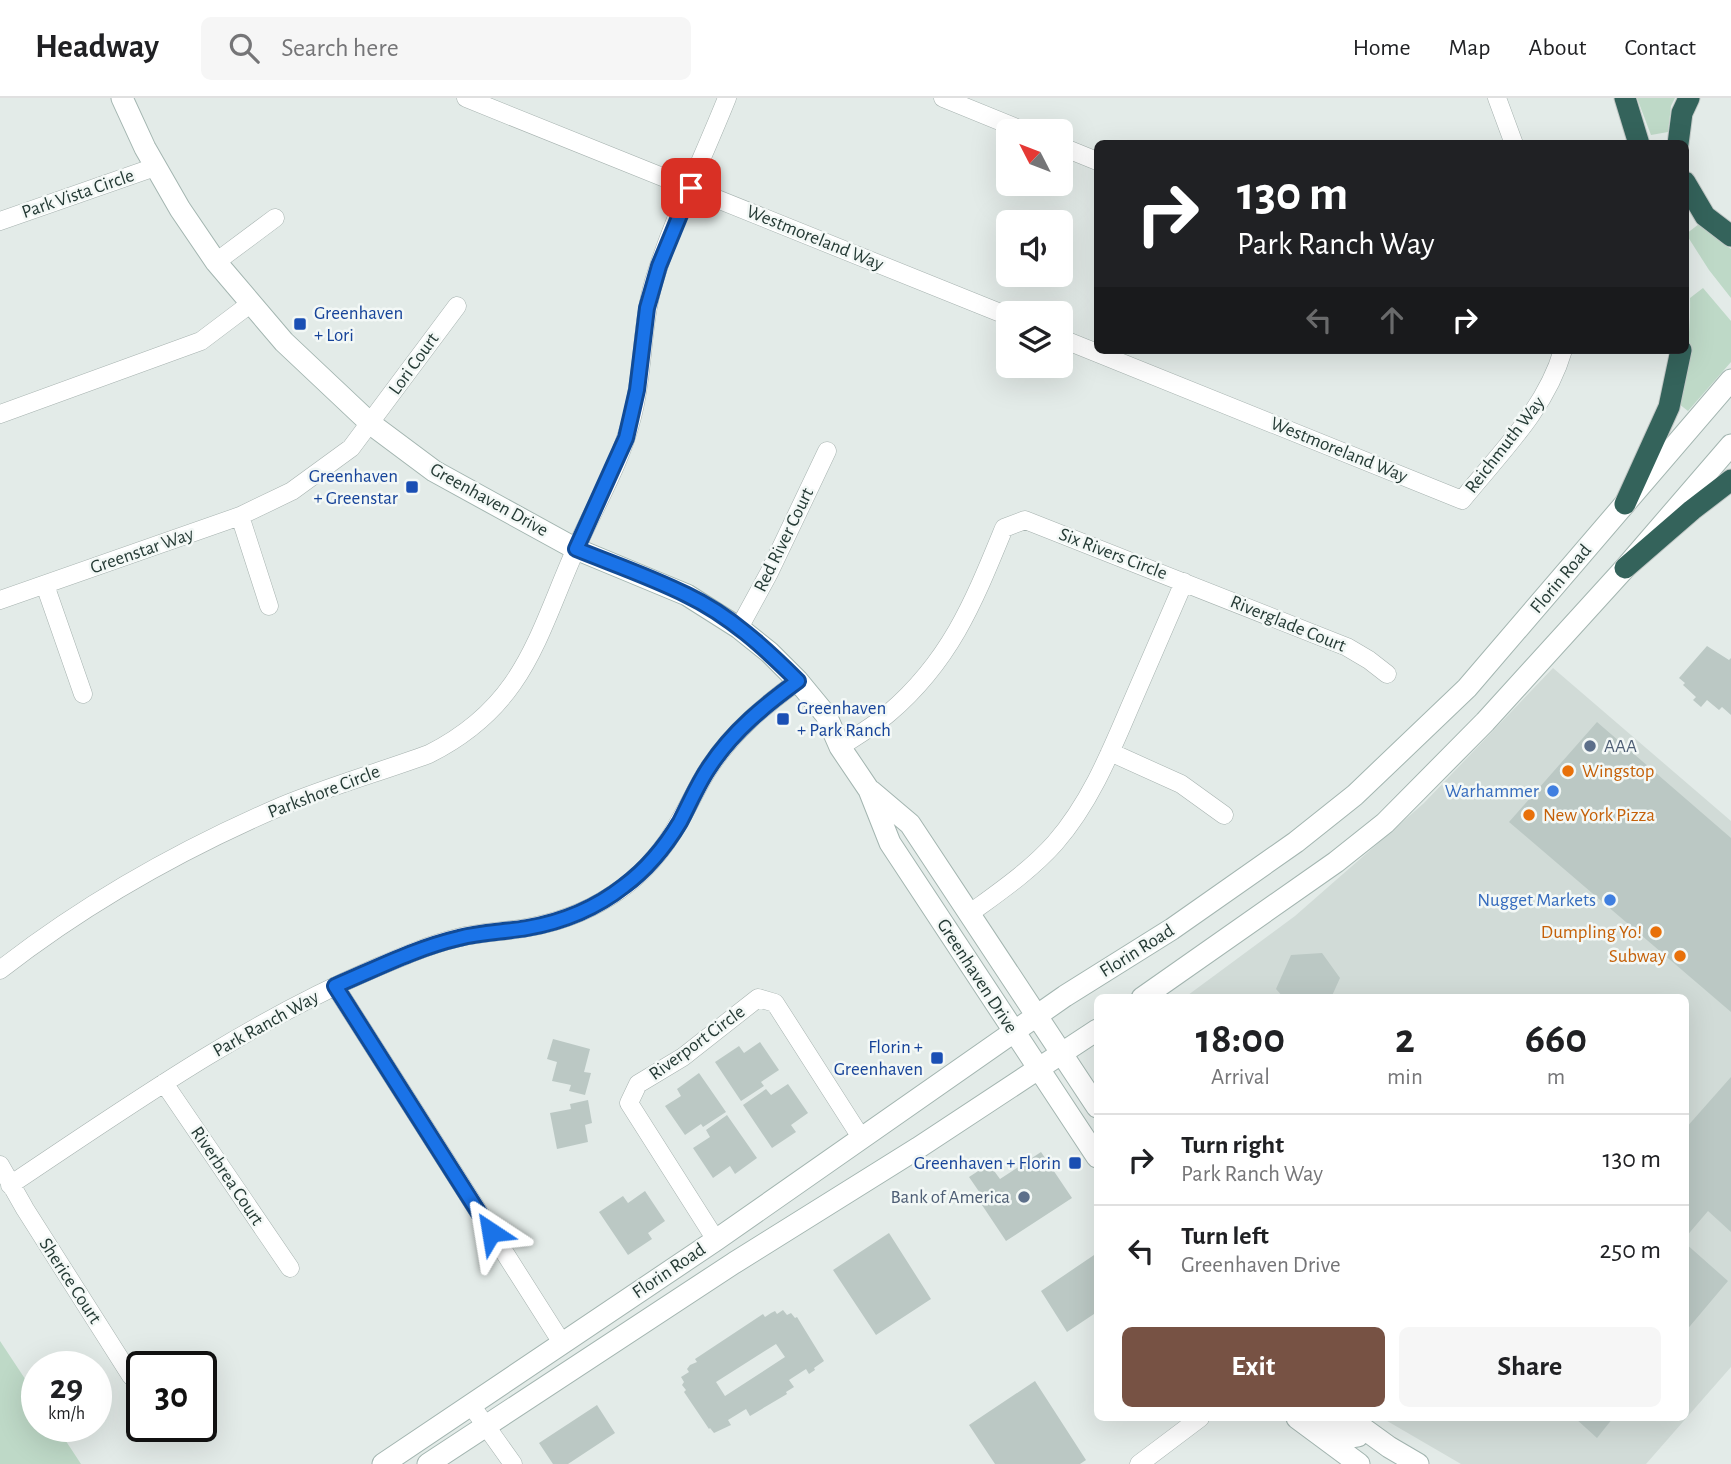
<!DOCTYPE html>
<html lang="en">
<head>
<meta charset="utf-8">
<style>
  :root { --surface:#fff; --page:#f6f6f6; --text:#202124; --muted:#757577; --line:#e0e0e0; --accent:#775244 }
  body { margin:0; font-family:"Alegreya Sans",sans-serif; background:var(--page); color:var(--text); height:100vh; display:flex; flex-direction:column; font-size:26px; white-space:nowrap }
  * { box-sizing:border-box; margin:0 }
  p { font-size:23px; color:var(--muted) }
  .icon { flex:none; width:38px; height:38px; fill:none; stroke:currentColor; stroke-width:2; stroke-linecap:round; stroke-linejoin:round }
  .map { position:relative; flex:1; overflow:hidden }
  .side { position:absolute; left:1094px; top:896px; width:595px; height:427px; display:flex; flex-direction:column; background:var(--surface); border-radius:10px; box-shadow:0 7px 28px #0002 }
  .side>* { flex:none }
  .hud { position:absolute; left:1094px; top:42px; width:595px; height:214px; border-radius:10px; box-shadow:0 7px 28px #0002; background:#202124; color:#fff; overflow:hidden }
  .needle { width:46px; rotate:312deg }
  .buttons { position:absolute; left:996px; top:21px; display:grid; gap:14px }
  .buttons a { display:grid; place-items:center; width:77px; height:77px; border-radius:10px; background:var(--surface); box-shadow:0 7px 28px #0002; font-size:35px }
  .speed { position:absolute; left:21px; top:1253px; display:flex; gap:14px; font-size:35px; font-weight:700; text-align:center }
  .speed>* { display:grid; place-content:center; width:91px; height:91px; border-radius:50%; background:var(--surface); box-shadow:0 7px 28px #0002; line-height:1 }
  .speed small { font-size:18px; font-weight:400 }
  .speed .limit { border:4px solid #111; border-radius:10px; background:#fff; color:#111 }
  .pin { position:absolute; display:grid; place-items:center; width:60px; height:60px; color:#fff; margin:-30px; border-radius:14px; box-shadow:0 4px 10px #0006 }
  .me { position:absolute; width:77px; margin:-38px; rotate:327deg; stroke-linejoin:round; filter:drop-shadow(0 0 5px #0008) }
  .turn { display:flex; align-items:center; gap:24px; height:147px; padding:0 28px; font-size:32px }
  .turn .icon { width:91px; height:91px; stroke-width:2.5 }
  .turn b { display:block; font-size:49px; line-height:60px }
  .lanes { display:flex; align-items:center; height:66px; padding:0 28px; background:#0003; justify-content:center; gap:35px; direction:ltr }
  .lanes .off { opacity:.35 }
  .eta { display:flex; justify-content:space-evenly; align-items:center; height:119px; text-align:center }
  .eta b { font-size:42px; font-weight:700; line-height:49px }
  .cta { display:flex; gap:14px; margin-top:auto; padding:14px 28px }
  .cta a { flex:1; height:80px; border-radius:10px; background:var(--accent); color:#fff; font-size:28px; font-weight:700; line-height:80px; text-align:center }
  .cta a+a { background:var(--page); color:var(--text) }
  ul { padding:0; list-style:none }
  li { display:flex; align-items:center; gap:21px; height:91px; padding:0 28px; border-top:2px solid var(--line) }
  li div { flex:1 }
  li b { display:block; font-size:26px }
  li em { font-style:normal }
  header { display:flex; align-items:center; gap:42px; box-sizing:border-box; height:98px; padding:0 35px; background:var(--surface); border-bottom:2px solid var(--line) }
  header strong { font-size:33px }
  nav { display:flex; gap:38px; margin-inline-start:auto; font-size:24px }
  .search { width:490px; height:63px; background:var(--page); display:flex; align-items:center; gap:18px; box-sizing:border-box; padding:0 24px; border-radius:10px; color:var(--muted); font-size:26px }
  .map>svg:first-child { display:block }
</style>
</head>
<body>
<header>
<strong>Headway</strong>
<div class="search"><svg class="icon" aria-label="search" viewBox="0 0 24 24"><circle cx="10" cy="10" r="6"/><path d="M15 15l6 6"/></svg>Search here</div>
<nav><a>Home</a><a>Map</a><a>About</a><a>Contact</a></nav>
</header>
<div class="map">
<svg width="1731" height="1366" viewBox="0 0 1731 1366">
  <rect width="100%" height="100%" fill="#e3ebe8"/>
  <path fill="#d1dbd7" d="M1553,570L1731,723V1269L1646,1366H1461L1382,1320H1685V900H1184L1295,818L1424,705Z"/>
  <path fill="#bed9c7" d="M1637,0H1675L1671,8L1668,34L1651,37Z
    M1699,126L1731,151V200L1709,172L1686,136Z
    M1703,190L1731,223V264L1688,313L1679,306C1685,271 1691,236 1690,200Z
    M0,1243L37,1299V1328H56L81,1366H0Z"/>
  <path fill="#bbc8c4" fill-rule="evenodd" d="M1707,548L1729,562L1731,560V617L1722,609L1719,612L1707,602L1701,609L1693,602L1696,599L1683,587L1685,585L1679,580Z
    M1597,624L1731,740V914L1509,724Z
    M1322,855L1340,880L1331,900H1284L1276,891L1291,857Z
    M553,941L590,951L584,974L591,975L585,997L569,993L571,987L552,983L557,964L547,961Z
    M760,944L779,972L761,984L764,988L741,1003L715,964L739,948L744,955Z
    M699,975L726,1014L703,1029L701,1026L685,1037L665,1008L681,998L677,991Z
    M1731,979V1134L1708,1113L1685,1140V1031Z
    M788,986L808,1015L791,1027L796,1034L772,1050L743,1007L766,991L771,997Z
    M588,1002L592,1025L585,1027L588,1044L557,1051L550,1015L571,1011L570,1006Z
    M727,1017L757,1060L735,1076L730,1068L713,1080L693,1050L710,1039L706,1032Z
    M1041,1054L1072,1100L1006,1143L976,1098L980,1095L969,1079L989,1066L1000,1081Z
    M645,1093L665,1123L648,1135L652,1141L628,1157L599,1114L623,1098L628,1105Z
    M889,1135L931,1201L876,1237L833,1172Z
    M1685,1145L1728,1183L1685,1234Z
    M1097,1155V1214L1067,1234L1041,1193Z
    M783,1212L787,1217L791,1215L795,1220L797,1219L824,1263L814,1270L815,1272L809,1276L806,1271L789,1282L794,1289L786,1294L787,1296L750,1318L746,1311L728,1322L731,1327L714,1335L710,1330L709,1331L684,1294L686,1292L682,1287L684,1284L681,1279L689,1274L687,1271L690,1267L697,1264L695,1261L763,1216L765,1219L771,1215L775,1213L777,1216ZM776,1246L785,1259L725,1298L716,1284Z
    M1035,1283L1086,1362L1080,1366H995L969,1327Z
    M597,1307L615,1335L568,1366H553L539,1345Z
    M1575,1320H1613L1597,1340Z"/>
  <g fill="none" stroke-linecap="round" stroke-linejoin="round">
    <g stroke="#a6b2af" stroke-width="19">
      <path id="street" d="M466,0L1008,218
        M943,0L1024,33
        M1497,0L1514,46
        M1060,48L1097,63
        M0,123L155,69
        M216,164L275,120
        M1060,240L1462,402C1500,355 1546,311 1563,252
        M0,316L201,243L250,206
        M240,418L269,508
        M45,487L83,596
        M0,502L240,418L292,393L351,350L457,208
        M739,530L769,475L827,353
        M840,649C856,638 874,628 889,615C951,562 974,503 1004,430L1025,422L1347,549L1369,562L1387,576
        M1110,654L1181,686L1224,717
        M969,816C999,794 1030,773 1055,745C1089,706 1109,658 1129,611C1148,568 1166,526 1184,484
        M0,872C86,805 182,751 282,708C330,688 380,674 429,656C526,607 537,537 578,446C597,404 621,364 632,319C644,274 641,227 654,183C673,121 703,60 727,0
        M335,888L562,1245
        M164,985L290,1170
        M0,1067L25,1111L131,1278
        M10,1087C127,1009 243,927 373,871C401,859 428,847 457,840C480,834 503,834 525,830C555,825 584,815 609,799C639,781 664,753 680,722C691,704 699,684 711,667C734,633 765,607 798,583
        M716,1142L629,1005L638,986L683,959L758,900L775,905L862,1041
        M471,1307L513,1366
        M1139,1366L1200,1320"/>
    </g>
    <g stroke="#a3b5b0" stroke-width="23">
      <path id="secondary" d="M122,0L145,50L180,111L216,164L284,244L371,326L434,373L576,451L687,497L739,530L769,554L798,583L826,617L840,649L869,692L890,745L1097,1059
        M871,693L910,726L1097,1009
        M1142,900L1336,764L1385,725L1485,624L1625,470L1731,347
        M1297,1320L1359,1366
        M1328,1320L1352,1339L1358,1338
        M1349,1320L1389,1349L1418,1366
        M383,1366L716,1142L1065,898L1172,831L1296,744L1355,697L1467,590L1731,282
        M428,1366L734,1165L918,1050L1097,932"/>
    </g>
    <g stroke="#c2c8c6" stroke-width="23">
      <path id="highway" d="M1625,0L1639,46
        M1678,46L1682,15L1689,0
        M1685,84L1705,118L1731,138
        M1625,406L1669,309L1681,252
        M1625,470L1692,412L1731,382"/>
    </g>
    <use href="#street" stroke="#fff" stroke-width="18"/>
    <use href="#secondary" stroke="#fff" stroke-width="21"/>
    <use href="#highway" stroke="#34635b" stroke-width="21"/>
  </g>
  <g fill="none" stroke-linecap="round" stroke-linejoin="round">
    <g stroke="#114b97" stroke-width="18">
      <path id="route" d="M491,1134L335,888C375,871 416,850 459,840C481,834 504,834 527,830C562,824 596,810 624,788C647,771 665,749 680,724C690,705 698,685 710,668C733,633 765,607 798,583C765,550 729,517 687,497C651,479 613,466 576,451L626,340L637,292L647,210L659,168L691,90"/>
    </g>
    <use href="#route" stroke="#1a73e8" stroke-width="12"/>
  </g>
  <g fill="#1a4fb4" stroke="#f3f8f6" stroke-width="2.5">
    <rect x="293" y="219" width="14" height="14" rx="3.5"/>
    <rect x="405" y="382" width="14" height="14" rx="3.5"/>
    <rect x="776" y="614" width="14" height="14" rx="3.5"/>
    <rect x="930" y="953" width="14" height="14" rx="3.5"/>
    <rect x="1068" y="1058" width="14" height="14" rx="3.5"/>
  </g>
  <g fill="#5c6f8a" stroke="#f3f8f6" stroke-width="2.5">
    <circle cx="1590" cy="648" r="7"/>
    <circle cx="1024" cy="1099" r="7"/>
  </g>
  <g fill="#e8710a" stroke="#f3f8f6" stroke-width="2.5">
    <circle cx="1568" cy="673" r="7"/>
    <circle cx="1529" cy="717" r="7"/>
    <circle cx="1656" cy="834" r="7"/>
    <circle cx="1680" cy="858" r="7"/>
  </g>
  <g fill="#3f7fe0" stroke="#f3f8f6" stroke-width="2.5">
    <circle cx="1553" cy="693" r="7"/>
    <circle cx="1610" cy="802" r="7"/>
  </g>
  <g text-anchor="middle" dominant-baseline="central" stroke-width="5" stroke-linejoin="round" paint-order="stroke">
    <g font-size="19" fill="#253a35" stroke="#f3f8f6">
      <text transform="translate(78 96) rotate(-19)">Park Vista Circle</text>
      <text transform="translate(815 140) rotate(22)">Westmoreland Way</text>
      <text transform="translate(414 266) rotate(-54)">Lori Court</text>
      <text transform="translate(1505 347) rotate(-52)">Reichmuth Way</text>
      <text transform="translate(1339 352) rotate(22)">Westmoreland Way</text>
      <text transform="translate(489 402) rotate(29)">Greenhaven Drive</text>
      <text transform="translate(784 442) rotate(-64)">Red River Court</text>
      <text transform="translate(142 453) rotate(-19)">Greenstar Way</text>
      <text transform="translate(1113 456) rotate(21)">Six Rivers Circle</text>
      <text transform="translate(1561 481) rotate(-50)">Florin Road</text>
      <text transform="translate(1288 526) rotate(22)">Riverglade Court</text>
      <text transform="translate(324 694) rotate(-21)">Parkshore Circle</text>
      <text transform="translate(1137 853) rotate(-32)">Florin Road</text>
      <text transform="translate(977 878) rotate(57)">Greenhaven Drive</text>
      <text transform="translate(266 926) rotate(-29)">Park Ranch Way</text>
      <text transform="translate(697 945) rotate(-36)">Riverport Circle</text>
      <text transform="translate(227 1078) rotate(56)">Riverbrea Court</text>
      <text transform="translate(669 1173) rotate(-34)">Florin Road</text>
      <text transform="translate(70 1183) rotate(57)">Sherice Court</text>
    </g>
    <g font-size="19" fill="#164399" stroke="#f3f8f6" text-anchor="end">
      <text x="314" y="215" text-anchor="start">Greenhaven<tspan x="314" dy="22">+ Lori</tspan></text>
      <text x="398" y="378">Greenhaven<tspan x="398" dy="22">+ Greenstar</tspan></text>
      <text x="797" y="610" text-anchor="start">Greenhaven<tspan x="797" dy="22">+ Park Ranch</tspan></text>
      <text x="923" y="949">Florin +<tspan x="923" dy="22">Greenhaven</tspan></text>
      <text x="1061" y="1065">Greenhaven + Florin</text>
    </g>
    <g font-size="19" fill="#4e5e75" stroke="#f3f8f6" text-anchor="start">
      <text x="1604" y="648">AAA</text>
      <text x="1010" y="1099" text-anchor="end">Bank of America</text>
    </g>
    <g font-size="19" fill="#c56008" stroke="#f3f8f6" text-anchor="start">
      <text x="1582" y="673">Wingstop</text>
      <text x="1543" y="717">New York Pizza</text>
      <text x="1642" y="834" text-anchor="end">Dumpling Yo!</text>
      <text x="1666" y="858" text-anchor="end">Subway</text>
    </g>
    <g font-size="19" fill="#366cbe" stroke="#f3f8f6" text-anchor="end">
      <text x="1539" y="693">Warhammer</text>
      <text x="1596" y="802">Nugget Markets</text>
    </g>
  </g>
</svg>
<div class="buttons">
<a><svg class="needle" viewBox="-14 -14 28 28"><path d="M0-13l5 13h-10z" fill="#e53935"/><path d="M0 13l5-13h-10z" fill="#757577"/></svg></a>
<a><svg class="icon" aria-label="sound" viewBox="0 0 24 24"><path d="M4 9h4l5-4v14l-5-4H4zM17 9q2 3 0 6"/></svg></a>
<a><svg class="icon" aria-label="layers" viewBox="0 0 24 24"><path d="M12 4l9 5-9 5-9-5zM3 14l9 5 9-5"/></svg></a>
</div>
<div class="speed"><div>29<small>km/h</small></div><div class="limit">30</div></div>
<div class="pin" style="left:691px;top:90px;background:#d93025"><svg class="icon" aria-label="arrive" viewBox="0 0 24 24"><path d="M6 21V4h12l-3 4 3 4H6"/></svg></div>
<svg class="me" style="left:491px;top:1134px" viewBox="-20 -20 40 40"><path d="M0-17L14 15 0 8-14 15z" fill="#1a73e8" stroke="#fff" stroke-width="4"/></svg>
<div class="hud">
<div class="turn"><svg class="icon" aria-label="right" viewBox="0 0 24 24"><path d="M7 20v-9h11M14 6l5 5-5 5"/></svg><div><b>130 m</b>Park Ranch Way</div></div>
<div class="lanes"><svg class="icon off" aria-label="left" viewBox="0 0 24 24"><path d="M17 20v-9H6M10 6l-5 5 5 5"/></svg><svg class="icon off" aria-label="ahead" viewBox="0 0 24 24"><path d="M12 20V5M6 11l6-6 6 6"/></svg><svg class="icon" aria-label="right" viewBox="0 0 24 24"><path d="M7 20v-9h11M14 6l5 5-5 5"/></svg></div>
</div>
<section class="side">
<div class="eta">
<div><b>18:00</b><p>Arrival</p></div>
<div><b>2</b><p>min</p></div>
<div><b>660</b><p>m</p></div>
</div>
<ul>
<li><svg class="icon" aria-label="right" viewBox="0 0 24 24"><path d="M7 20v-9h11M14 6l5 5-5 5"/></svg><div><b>Turn right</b><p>Park Ranch Way</p></div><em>130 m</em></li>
<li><svg class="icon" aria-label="left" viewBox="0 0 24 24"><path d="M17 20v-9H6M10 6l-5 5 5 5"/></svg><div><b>Turn left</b><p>Greenhaven Drive</p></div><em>250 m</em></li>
</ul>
<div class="cta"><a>Exit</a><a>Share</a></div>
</section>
</div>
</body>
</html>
